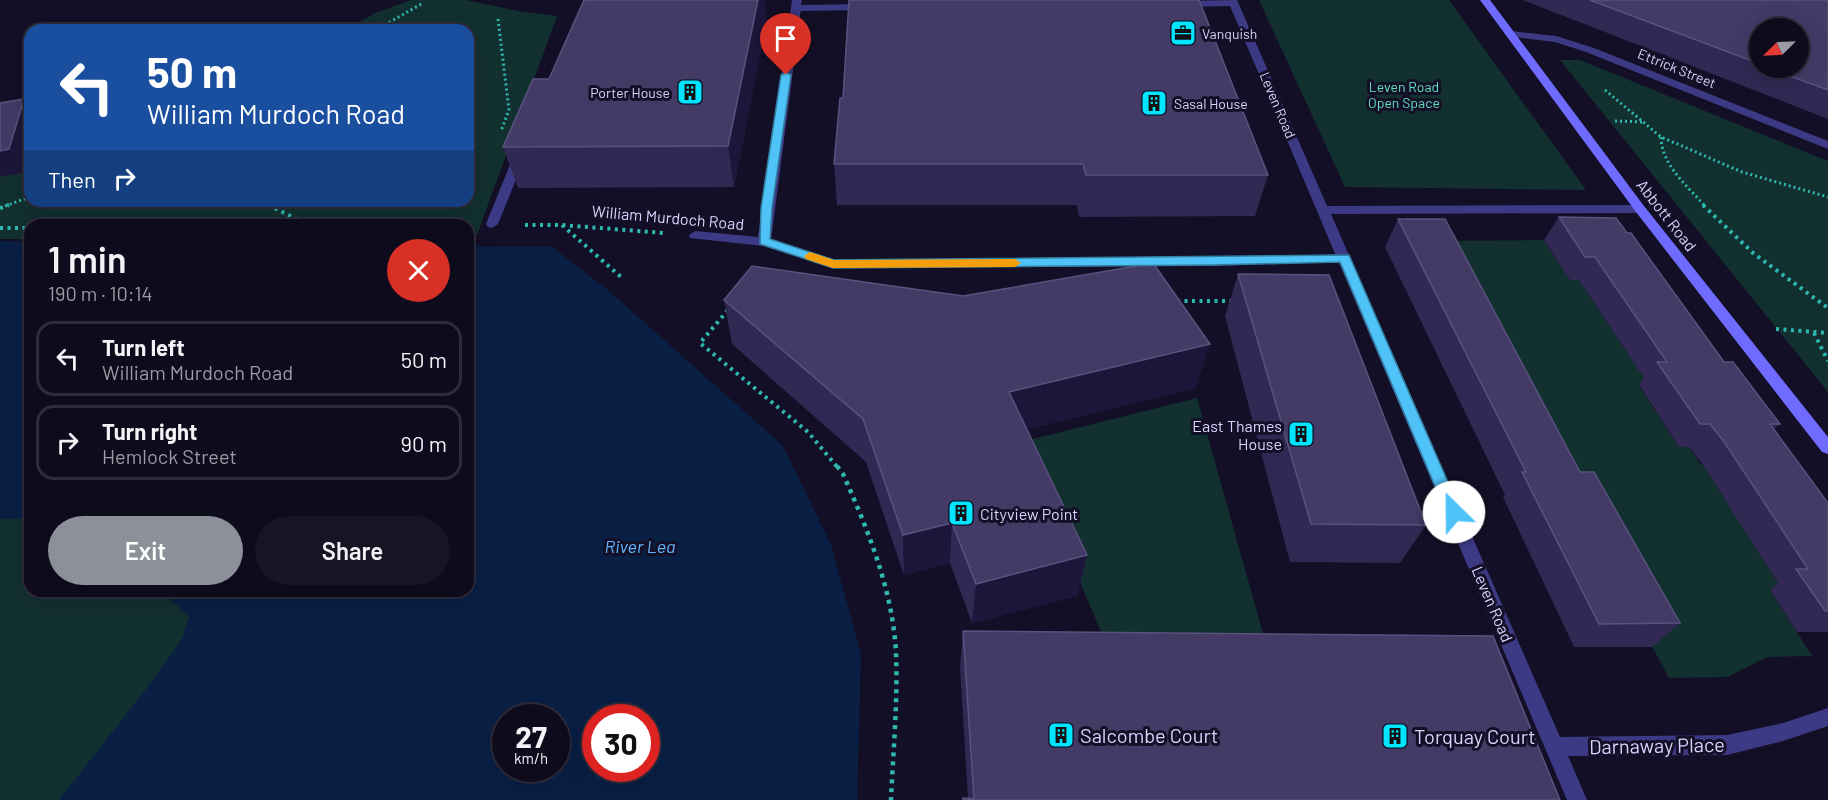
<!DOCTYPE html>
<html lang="en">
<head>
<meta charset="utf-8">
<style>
  :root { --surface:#0e0b1c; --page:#171425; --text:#f1f3f6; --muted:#9b9ba3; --line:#2e2b3b; --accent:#8c9099 }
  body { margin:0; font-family:Barlow,sans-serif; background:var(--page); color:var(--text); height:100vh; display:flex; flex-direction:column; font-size:22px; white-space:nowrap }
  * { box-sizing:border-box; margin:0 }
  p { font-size:20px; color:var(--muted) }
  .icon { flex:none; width:33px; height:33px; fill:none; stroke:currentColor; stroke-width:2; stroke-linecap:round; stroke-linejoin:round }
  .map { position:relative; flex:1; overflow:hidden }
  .panel { position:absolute; left:24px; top:219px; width:450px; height:378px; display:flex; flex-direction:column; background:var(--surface); border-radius:18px; box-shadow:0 6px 24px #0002,0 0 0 2px var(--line) }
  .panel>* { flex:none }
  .top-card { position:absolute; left:24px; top:24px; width:450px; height:183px; border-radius:18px; box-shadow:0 6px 24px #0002,0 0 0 2px var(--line); background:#1a4fa0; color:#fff; overflow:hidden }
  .needle { width:39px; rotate:246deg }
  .buttons { position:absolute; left:1749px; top:18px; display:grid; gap:12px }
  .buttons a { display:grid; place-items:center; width:60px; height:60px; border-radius:50%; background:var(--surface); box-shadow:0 6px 24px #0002,0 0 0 2px var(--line); font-size:30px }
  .speed { position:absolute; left:492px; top:704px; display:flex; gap:12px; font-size:30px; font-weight:700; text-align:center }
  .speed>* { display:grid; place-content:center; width:78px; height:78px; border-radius:50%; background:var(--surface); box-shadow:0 6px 24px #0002,0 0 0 2px var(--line); line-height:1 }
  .speed small { font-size:15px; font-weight:400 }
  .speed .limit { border:9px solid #d22; background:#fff; color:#111 }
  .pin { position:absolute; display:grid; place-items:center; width:51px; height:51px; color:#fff; margin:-62px -26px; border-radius:50% 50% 50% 0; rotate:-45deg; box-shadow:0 0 6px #0007 }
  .pin .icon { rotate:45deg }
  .me { position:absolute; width:66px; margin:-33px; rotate:337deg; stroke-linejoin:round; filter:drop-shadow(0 0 4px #0008) }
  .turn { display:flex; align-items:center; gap:21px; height:126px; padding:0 24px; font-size:27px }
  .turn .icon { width:78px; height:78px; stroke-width:2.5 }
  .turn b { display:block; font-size:42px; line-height:51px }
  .then { display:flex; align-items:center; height:57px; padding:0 24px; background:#0003; gap:12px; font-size:22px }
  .round { display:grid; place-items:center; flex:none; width:63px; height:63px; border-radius:32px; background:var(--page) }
  .headline { display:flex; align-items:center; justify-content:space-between; height:102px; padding:0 24px }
  h1 { font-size:36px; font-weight:600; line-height:45px }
  .action { display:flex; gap:12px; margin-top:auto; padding:12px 24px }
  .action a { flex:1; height:69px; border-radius:36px; background:var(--accent); color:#fff; font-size:24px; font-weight:600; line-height:69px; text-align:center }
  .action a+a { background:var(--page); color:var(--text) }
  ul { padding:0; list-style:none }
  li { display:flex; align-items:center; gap:18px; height:75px; margin:0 12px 9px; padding:0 12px; border:3px solid var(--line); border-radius:18px }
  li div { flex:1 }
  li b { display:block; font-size:22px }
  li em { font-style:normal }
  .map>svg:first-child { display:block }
</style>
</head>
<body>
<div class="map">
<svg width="1828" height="800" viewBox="0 0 1828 800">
  <rect width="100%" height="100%" fill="#130f26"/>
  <path fill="#12302f" d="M411,0H466L518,11L557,16L477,235L468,236V225H30V239H0V124L30,121V201H468V30H346L375,13Z
    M1259,0H1449L1586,190L1345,187Z
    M1560,60H1580L1828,161V392Z
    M1544,240L1570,280H1585L1591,297L1600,312H1608L1649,385L1639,386L1679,447H1689L1701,465H1708L1764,561H1771L1790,590H1770L1812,656L1767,657L1727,677L1669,678L1435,241Z
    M1197,398L1264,637L1102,634L1021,442Z
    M30,431V591H361L239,800H0V432Z"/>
  <path fill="#0a1f44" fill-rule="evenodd" d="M0,241H30V518L0,519Z
    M468,246L552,247L609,291L783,446L831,545L861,654L857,800H59L153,680L182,639L189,616L159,591H468ZM506,717H556V768H506ZM596,717H646V768H596Z"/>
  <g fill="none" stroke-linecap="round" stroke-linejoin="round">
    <path stroke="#2fb8b0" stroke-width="3" stroke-dasharray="2 3" stroke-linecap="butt" d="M498,19L509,110L501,131
      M376,30L423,3
      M1605,90L1661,137L1742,172L1828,197
      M1615,121L1643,122
      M1661,137C1661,164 1688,187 1705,206
      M261,201L271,206
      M5,206L30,197"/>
    <path stroke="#2fb8b0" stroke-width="4" stroke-dasharray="3 4.5" stroke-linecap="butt" d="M268,205L309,225
      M1703,205L1753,253L1828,308
      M0,208L9,205
      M525,225H561L664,233
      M562,225L621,277
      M0,228H30
      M1177,301H1232
      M728,310L700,343L808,432L838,468
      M1776,329L1828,333
      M1814,333L1828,361"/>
    <path stroke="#2fb8b0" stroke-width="4.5" stroke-dasharray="4 5" stroke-linecap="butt" d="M837,466L843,474C868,530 893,591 896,653C898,702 893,752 891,800"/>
    <path fill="#3d3a85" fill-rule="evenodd" d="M796,5L801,8L771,240L833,259L1213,258L1345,254L1352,258L1345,262L1213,266L833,267L763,246L690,238L689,235L695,231L758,237L791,8Z"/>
    <path fill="#3d3a85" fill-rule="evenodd" d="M520,151L526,155L498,224L492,228L488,227L486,224L514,155Z"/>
    <path fill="#3d3a85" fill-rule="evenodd" d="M792,0H802L801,5L869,4L874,7L869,10L796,11L791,8Z
      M1237,0L1327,206L1640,205L1646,209L1640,213L1331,214L1560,737L1727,735L1783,723L1828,708V726L1783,741L1727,755L1568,756L1587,800H1567L1230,6L1181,7L1176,4L1181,1Z
      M1511,31L1556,36L1594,48L1828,141V149L1586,52L1555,42L1507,36V32Z"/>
    <path fill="#6f6bff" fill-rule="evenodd" d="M1480,0H1490L1644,206L1828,437V454L1822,452L1636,212Z"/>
  </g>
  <path fill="#312854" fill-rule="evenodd" d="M1523,0H1828V119ZM1760,28L1798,68H1760Z
    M767,19L734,187L518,188L503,147Z
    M843,98L1268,175L1255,216L1079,217L1077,205H837L834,164Z
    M1559,217L1627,233L1724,362L1780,424L1774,429L1828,503V632H1797L1770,590L1778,583L1703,465L1689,447H1679L1639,385L1644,378L1579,280H1570L1544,240Z
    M1398,219L1580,472L1680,623L1652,647H1574L1503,497L1505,495L1385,247Z
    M1238,274L1426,525L1400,563L1290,562L1225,316Z
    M724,300L1196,388L1027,429L1087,555L1077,596L972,623L950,563L904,575L866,462L732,344Z
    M963,631L1560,800L968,798L960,667Z"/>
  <path fill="#1d163a" d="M758,0H764L767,19L734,187L728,146Z
    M24,99L30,107V162L27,172L0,177V151Z
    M1210,344L1196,388L1005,435L1009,392Z
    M952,523L950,563L904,575L903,535Z
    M1087,555L1077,596L972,623L976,584Z"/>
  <path fill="#433a66" stroke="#5a527e" stroke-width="1.5" d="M584,0H758L728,146L503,147L533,79H549Z
    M849,0H1199L1268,175H1086L1083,164H834L840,98H843Z
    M1590,0H1828V90L1768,68H1798V28H1760V64Z
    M24,99L9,149L0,151V103Z
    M1559,217L1616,218L1627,233H1631L1724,362H1733L1780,424H1770L1828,503V611H1825L1796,569H1808L1725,443L1710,424H1700L1657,362H1667L1595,257H1585Z
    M1398,219H1445L1580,472H1594L1680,623L1599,624L1522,472H1526Z
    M1153,263L1210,344L1009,392L1087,555L976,584L952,523L903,535L863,419L724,300L752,266L963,296Z
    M1238,274L1329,275L1426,525L1311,524Z
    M963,631L1493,636L1560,800H963V798L974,799Z"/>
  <path fill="#4fc3f7" stroke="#337fa1" stroke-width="1.5" d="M786,72L791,75L772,208L770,239L834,260L1349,255L1461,512L1459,517L1454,518L1449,517L1446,512L1340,262L1213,265L833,268L760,244L761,208L781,75Z"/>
  <path fill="#f59e0b" d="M810,252L834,260L1015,259L1021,263L1015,267L833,268L806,259L804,256Z"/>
  <defs>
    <g id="office-square" transform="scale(1.35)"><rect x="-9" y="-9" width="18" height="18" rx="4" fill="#00e5ff" stroke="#130f26"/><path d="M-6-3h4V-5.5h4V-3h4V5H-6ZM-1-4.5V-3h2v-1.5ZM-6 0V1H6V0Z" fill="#111"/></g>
    <g id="building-square" transform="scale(1.35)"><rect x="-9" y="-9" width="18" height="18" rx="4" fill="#00e5ff" stroke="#130f26"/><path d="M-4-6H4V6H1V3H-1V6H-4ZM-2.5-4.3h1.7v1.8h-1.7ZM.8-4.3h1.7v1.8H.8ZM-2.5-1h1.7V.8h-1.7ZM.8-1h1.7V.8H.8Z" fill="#111"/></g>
  </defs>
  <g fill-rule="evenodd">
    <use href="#office-square" x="1183" y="33"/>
    <use href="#building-square" x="690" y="92"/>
    <use href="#building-square" x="1154" y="103"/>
    <use href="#building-square" x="1301" y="434"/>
    <use href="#building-square" x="961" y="513"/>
    <use href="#building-square" x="1061" y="735"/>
    <use href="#building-square" x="1395" y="736"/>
  </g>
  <g text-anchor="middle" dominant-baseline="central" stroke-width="6" stroke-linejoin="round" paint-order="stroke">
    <g font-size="14" fill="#d9d4ff" stroke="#130f26" text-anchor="start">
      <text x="1202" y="33">Vanquish</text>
      <text x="670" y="92" text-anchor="end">Porter House</text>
      <text x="1174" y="103">Sasal House</text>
    </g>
    <g font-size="14" fill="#d9d4ff" stroke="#130f26">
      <text transform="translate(1677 68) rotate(22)">Ettrick Street</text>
      <text transform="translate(1278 105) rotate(67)">Leven Road</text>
    </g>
    <g font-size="14" fill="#5fe0c0" stroke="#130f26">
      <text x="1404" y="86">Leven Road<tspan x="1404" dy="16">Open Space</tspan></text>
    </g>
    <g font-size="16" fill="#d9d4ff" stroke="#130f26">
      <text transform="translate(1667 215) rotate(52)">Abbott Road</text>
      <text transform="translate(668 217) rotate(5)">William Murdoch Road</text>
      <text transform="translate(1493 604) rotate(67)">Leven Road</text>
    </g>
    <g font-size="16" fill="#d9d4ff" stroke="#130f26" text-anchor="end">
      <text x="1282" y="425">East Thames<tspan x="1282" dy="18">House</tspan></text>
      <text x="980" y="513" text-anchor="start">Cityview Point</text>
    </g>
    <g font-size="18" font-style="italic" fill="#62b6ff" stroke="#130f26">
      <text x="640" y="546">River Lea</text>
    </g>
    <g font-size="20" fill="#d9d4ff" stroke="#130f26" text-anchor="start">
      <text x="1080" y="735">Salcombe Court</text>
      <text x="1414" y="736">Torquay Court</text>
    </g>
    <g font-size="20" fill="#d9d4ff" stroke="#130f26">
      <text transform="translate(1657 745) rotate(-1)">Darnaway Place</text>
    </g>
  </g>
</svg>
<div class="buttons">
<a><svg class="needle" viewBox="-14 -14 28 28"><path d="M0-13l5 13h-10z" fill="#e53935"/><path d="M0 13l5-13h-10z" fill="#9b9ba3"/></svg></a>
</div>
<div class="speed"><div>27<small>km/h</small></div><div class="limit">30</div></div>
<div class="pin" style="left:786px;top:75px;background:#d93025"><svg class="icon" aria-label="arrive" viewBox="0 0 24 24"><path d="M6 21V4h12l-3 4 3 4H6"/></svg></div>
<svg class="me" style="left:1454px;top:512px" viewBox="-20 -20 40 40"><circle r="19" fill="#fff"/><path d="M0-13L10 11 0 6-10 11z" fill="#4fc3f7"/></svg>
<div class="top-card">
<div class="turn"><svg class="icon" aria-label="left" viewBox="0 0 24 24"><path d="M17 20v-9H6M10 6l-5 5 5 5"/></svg><div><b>50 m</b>William Murdoch Road</div></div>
<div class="then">Then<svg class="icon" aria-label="right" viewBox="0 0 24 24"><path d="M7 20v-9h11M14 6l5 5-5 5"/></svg></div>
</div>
<section class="panel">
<div class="headline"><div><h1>1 min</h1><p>190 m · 10:14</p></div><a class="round" style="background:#d93025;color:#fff"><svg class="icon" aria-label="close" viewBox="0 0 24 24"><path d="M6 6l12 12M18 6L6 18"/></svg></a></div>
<ul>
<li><svg class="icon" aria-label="left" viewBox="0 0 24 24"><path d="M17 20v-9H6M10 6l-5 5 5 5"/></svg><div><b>Turn left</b><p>William Murdoch Road</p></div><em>50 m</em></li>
<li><svg class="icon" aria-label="right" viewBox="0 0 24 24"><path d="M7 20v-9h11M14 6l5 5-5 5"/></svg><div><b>Turn right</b><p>Hemlock Street</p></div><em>90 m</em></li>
</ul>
<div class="action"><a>Exit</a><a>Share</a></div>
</section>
</div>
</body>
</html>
